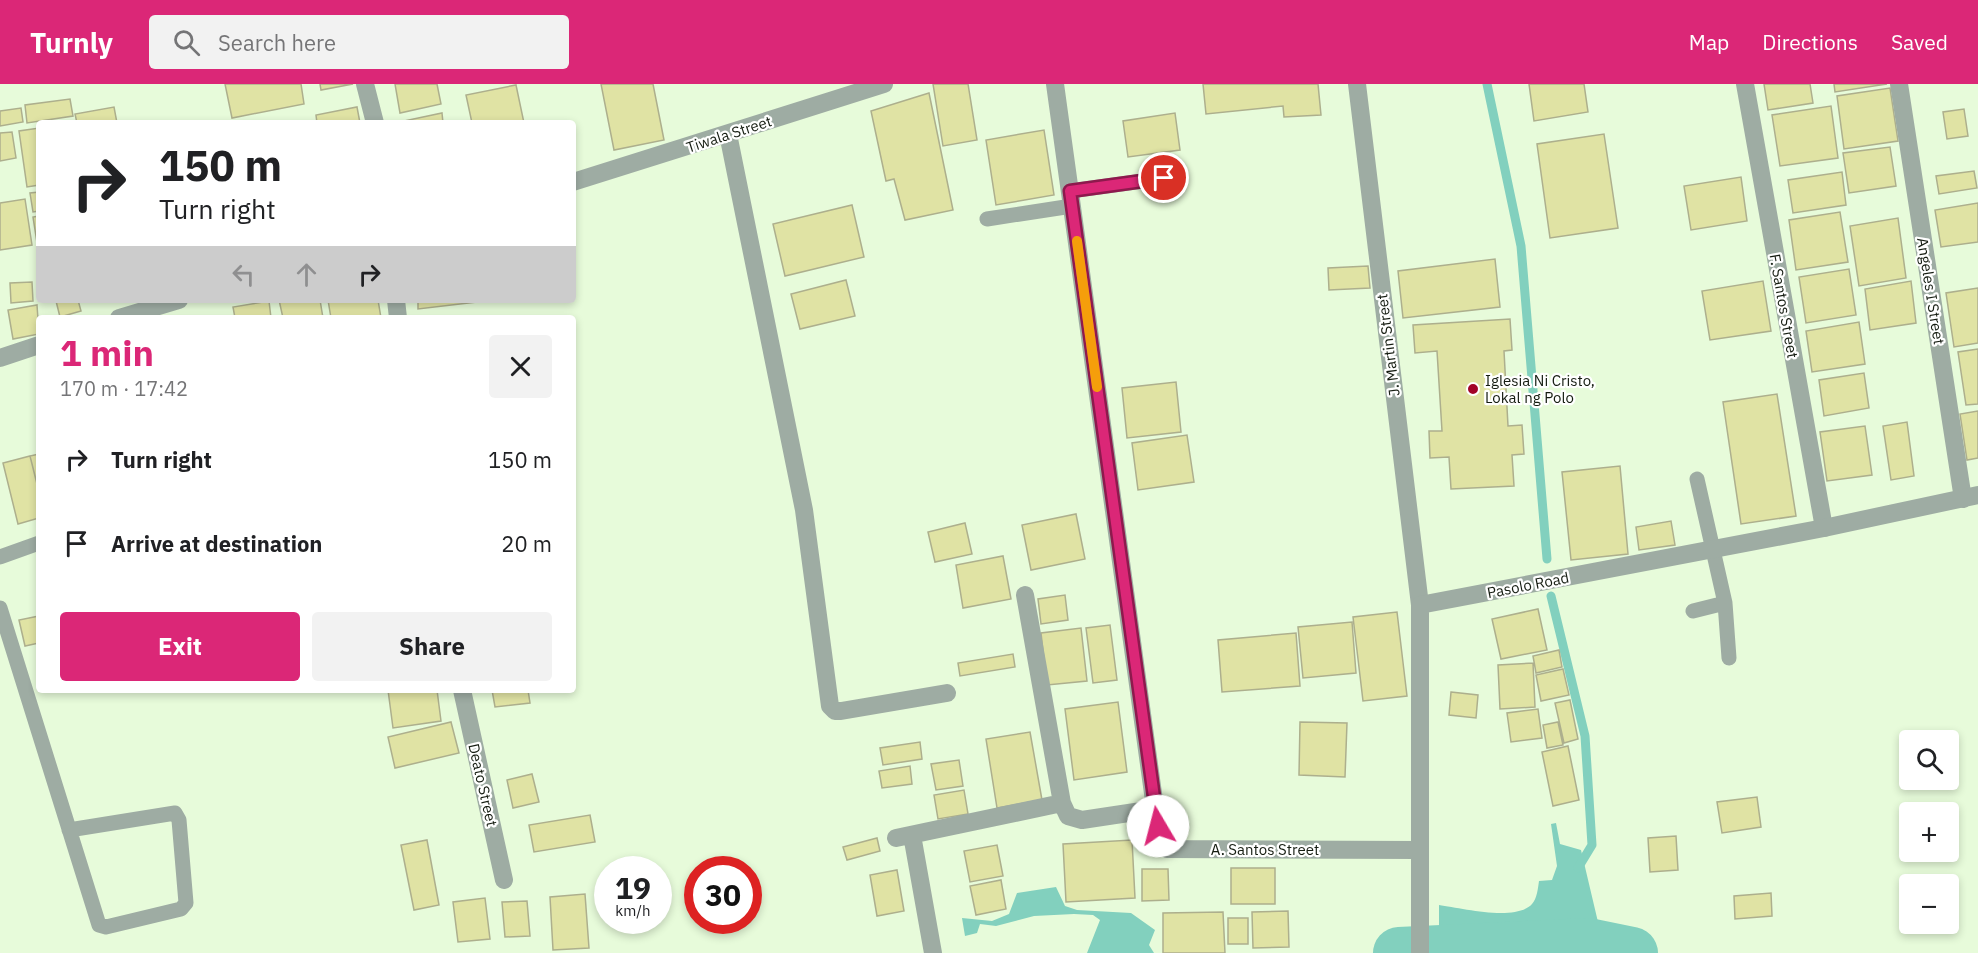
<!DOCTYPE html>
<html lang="en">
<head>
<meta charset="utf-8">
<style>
  :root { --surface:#fff; --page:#f2f2f2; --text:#202124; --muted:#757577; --accent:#db2777 }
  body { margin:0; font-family:"IBM Plex Sans",sans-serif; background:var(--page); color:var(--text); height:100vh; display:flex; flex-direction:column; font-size:22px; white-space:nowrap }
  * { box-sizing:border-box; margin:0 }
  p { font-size:20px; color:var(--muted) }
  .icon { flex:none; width:33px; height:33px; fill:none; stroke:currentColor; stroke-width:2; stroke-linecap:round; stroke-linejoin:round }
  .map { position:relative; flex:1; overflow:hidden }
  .drawer { position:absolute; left:36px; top:231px; width:540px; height:378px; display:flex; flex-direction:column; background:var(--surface); border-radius:6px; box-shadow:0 3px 9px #0003 }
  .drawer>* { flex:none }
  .hud { position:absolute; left:36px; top:36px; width:540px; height:183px; border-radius:6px; box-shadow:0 3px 9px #0003; background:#fff; color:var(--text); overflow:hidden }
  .controls { position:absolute; left:1899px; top:646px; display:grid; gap:12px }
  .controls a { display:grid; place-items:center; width:60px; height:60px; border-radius:6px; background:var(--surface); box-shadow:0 3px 9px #0003; font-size:30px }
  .speed { position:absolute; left:594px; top:772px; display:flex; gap:12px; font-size:30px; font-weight:700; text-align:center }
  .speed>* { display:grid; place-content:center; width:78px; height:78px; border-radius:50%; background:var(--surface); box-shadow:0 3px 9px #0003; line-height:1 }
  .speed small { font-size:15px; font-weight:400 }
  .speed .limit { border:9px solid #d22; background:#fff; color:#111 }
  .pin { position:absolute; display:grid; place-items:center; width:51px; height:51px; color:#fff; margin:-26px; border:3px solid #fff; border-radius:50%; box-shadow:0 2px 6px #0007 }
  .me { position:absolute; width:66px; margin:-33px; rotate:352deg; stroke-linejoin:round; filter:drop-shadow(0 0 4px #0008) }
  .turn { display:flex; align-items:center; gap:21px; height:126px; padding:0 24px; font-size:27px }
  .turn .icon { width:78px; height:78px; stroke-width:2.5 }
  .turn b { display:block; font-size:42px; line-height:51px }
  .lanes { display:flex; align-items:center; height:57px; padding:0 24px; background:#0003; justify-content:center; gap:30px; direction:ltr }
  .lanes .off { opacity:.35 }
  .round { display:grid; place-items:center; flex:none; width:63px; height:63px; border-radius:6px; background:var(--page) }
  .overview { display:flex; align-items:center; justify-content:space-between; height:102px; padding:0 24px }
  h1 { font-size:36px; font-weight:700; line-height:45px; color:var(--accent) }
  .button { display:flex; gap:12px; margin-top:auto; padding:12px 24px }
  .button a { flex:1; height:69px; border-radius:6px; background:var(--accent); color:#fff; font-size:24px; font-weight:700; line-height:69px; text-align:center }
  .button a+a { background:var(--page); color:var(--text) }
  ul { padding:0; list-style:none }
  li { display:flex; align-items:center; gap:18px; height:84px; padding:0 24px }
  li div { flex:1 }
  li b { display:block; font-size:22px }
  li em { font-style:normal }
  header { display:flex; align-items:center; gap:36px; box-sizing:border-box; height:84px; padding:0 30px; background:var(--accent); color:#fff }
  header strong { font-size:28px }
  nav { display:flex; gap:33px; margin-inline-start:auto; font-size:21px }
  .search { width:420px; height:54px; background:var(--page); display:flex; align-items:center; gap:15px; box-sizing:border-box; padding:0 21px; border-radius:6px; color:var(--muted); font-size:22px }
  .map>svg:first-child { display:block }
</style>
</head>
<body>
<header>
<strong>Turnly</strong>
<div class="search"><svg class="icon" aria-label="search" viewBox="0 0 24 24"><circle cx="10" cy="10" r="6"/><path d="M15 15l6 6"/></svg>Search here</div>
<nav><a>Map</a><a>Directions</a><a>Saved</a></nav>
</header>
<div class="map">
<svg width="1978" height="869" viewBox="0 0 1978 869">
  <rect width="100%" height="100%" fill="#e7fbda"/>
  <path fill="#82d0be" d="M1556,739L1560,760L1581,766L1602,855L1596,869H1439V821C1461,824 1516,838 1532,820C1537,815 1538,804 1539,797L1552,796L1557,782L1551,740Z
    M1056,803L1065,822L1077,826L1131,829L1155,846L1149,861L1154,869H1087L1100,836L1093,831L1074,830L1034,832L996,842L980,840L977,849L965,852L962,834L992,837L1009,830L1017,809Z"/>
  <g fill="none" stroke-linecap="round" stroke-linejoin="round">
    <path stroke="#82d0be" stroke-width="9" d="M1487,0L1521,162L1547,475
      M1551,512L1585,652L1592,761L1578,784"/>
    <path stroke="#82d0be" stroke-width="52" d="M1399,869L1588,860L1632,869"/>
  </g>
  <path fill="#e0e3a4" stroke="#adaf8d" stroke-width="1.5" d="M225,0H301L304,20L232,34Z
    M320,0H353L321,6Z
    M395,0H437L441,20L400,29Z
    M601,0H653L664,56L614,66Z
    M933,0H968L977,56L943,62Z
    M1203,0H1318L1321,31L1284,33L1283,22L1206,30Z
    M1529,0H1584L1588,28L1534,37Z
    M1764,0H1810L1813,19L1768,26Z
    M1834,0H1887L1835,8Z
    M516,1L524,39H472L466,11Z
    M1890,4L1898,57L1844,65L1837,12Z
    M929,9L953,126L905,136L894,95L886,97L871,27Z
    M70,15L73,32L27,39L25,21Z
    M1831,22L1838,74L1780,82L1772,31Z
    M114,23L117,39H77L75,30Z
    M357,23L360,39H317L316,31Z
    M21,24L23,38L0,42V27Z
    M1964,25L1968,52L1947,55L1943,28Z
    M442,29L443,39H399V38Z
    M1175,29L1180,66L1128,73L1123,37Z
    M39,44V101L27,103L19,47Z
    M1044,46L1054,111L996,121L986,56Z
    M12,48L16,74L0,77V49Z
    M1604,50L1618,144L1550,154L1537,60Z
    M1890,63L1896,102L1849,109L1843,69Z
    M1974,87L1977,104L1939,110L1936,92Z
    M1842,88L1846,121L1793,129L1788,96Z
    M1741,93L1747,137L1691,146L1684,102Z
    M39,108V127L33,128L30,109Z
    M25,115L32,161L0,166V119Z
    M1978,119V158L1941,163L1935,126Z
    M852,121L864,173L785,192L773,140Z
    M1840,128L1848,178L1796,186L1789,136Z
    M39,132V164L38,165L33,133Z
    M1898,134L1906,194L1859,202L1850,142Z
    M1495,175L1500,223L1403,234L1398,187Z
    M1368,182L1370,204L1329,206L1328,184Z
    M1849,185L1856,231L1806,239L1799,193Z
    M846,196L855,232L800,245L791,210Z
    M1763,197L1771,247L1710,256L1702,207Z
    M1911,197L1916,239L1870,246L1865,205Z
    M32,198L33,217L11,219L10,199Z
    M1978,204V259L1954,263L1946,209Z
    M59,216H78L81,227L60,233L56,217Z
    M279,216H320L323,234H283Z
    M328,216H378L381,234H331Z
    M418,216H485V217L418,225Z
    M269,217L271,234H235L233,223Z
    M37,221L39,250L13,255L8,226Z
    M1510,235L1512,266L1504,267L1508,342L1522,341L1524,370L1512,371L1514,402L1451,405L1449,373L1430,374L1429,347H1442L1437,267L1415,269L1413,241Z
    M1859,238L1865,280L1812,288L1806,247Z
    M1978,265V320L1966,321L1958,268Z
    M1864,289L1869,324L1824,332L1819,296Z
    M1176,298L1181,348L1127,354L1122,304Z
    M1777,310L1796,432L1741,440L1723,318Z
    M1978,327V374L1967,376L1960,330Z
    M1907,338L1914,392L1891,396L1883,342Z
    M1865,342L1872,391L1827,397L1820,348Z
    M1187,351L1194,398L1138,406L1132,359Z
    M39,370V408L30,372Z
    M30,372L39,408V434L18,440L3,379Z
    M1620,382L1628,470L1571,476L1562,388Z
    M1076,430L1085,475L1031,486L1022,441Z
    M1671,437L1675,461L1639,466L1636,443Z
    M965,439L972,470L935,478L928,448Z
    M1003,472L1011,515L963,524L956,481Z
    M1065,511L1068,536L1041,540L1038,515Z
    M1538,525L1547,566L1501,575L1492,535Z
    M1397,528L1407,612L1363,617L1353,533Z
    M39,532V559L25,562L19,536Z
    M1352,538L1356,589L1303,594L1298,543Z
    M1110,541L1117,596L1093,599L1086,544Z
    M1081,544L1087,597L1047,601L1041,549Z
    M1296,549L1300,602L1222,608L1218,556Z
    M1559,566L1562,583L1536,589L1533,572Z
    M1013,570L1015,583L960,592L958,579Z
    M1533,579L1535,623L1500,625L1498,581Z
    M1563,585L1569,611L1541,617L1536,591Z
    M388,606H437L441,637L393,644Z
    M492,606H528L530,619L495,623Z
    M1451,608L1478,611L1476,634L1449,631Z
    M1570,616L1578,655L1564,659L1555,619Z
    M1118,618L1127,688L1074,696L1065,625Z
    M1538,625L1542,654L1511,658L1507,629Z
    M451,638L459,669L395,684L388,653Z
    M1300,638L1347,639L1345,693L1299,691Z
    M1558,638L1563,661L1547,664L1543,641Z
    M1030,648L1042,716L997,724L986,655Z
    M920,658L922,675L883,681L880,664Z
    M1568,662L1579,716L1553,722L1542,668Z
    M959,676L963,702L936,706L931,680Z
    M910,682L912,700L882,704L879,687Z
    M532,690L539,718L513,724L507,696Z
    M964,706L968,730L938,735L934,711Z
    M1757,713L1761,743L1722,749L1717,718Z
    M590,731L595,758L534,768L529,741Z
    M1676,752L1678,786L1650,788L1648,754Z
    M877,754L880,767L847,776L843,763Z
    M427,756L439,821L414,826L401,761Z
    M1132,756L1135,814L1066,818L1063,760Z
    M997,761L1003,792L970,798L964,767Z
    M1231,784H1275V820H1231Z
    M1142,785H1168L1169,816L1142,817Z
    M897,786L904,827L877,832L870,791Z
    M1001,796L1006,825L976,831L970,802Z
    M1771,809L1772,832L1735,835L1734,812Z
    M585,810L589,864L553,866L550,813Z
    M485,814L490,855L458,858L453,818Z
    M527,817L530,852L505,853L502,818Z
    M1288,827L1289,863L1253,864L1252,828Z
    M1223,828L1225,869H1163V829Z
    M1228,834H1248V860H1228Z"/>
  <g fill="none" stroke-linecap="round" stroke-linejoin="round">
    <path stroke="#9eaca3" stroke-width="15" d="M1070,107L1165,94
      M987,135L1072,122
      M1697,395L1725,519L1729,574
      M0,473L39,459
      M0,524L99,841L106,843L181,825L186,819L179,736L175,729L69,746
      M1693,527L1725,519"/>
    <path stroke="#9eaca3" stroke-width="18" d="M365,0L375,39
      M1055,0L1160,760L1167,765L1419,766
      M1357,0L1420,521
      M1745,0L1824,444
      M1899,0L1963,415
      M728,50L804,426L830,622L835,627H841L947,609
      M396,216L398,234
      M1025,511L1062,719L1068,732L1082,736L1155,725
      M462,606L504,796
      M912,751L933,869
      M896,754L1062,719"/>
    <path stroke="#9eaca3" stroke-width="18" d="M573,98L884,0
      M119,234L179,216
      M0,274L39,261
      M1420,869V521L1824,444L1978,411"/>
  </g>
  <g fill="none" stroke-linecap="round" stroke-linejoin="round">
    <g stroke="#8e194d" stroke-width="15">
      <path id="route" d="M1158,742L1070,107L1164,94"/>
    </g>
    <use href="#route" stroke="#db2777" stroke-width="10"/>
    <path stroke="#f59e0b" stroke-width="10" d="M1077,157L1097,303"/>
  </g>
  <circle fill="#a20428" stroke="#fff" stroke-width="2" cx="1473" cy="305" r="6"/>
  <g text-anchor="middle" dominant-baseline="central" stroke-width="4.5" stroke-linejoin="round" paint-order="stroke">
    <g font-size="15" fill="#151c11" stroke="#fff">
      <text transform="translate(729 50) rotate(-18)">Tiwala Street</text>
      <text transform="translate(1931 207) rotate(81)">Angeles I Street</text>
      <text transform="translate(1784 222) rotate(80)">F. Santos Street</text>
      <text transform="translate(1388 261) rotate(-97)">J. Martin Street</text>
      <text transform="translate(1528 501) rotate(-11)">Pasolo Road</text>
      <text transform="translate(483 701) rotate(77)">Deato Street</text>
      <text x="1265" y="765">A. Santos Street</text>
    </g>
    <g font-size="15" fill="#151c11" stroke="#fff" text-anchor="start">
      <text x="1485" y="296">Iglesia Ni Cristo,<tspan x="1485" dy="17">Lokal ng Polo</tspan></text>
    </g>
  </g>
</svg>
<div class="controls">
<a><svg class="icon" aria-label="search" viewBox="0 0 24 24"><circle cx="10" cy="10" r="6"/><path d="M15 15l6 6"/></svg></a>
<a>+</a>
<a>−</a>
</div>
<div class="speed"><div>19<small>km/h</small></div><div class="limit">30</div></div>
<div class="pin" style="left:1164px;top:94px;background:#d93025"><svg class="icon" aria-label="arrive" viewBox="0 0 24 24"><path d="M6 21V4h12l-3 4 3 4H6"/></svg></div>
<svg class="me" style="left:1158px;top:742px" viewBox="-20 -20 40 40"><circle r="19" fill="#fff"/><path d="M0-13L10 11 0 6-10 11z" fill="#db2777"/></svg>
<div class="hud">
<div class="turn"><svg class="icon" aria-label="right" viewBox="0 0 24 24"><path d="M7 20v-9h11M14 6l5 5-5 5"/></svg><div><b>150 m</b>Turn right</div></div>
<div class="lanes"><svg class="icon off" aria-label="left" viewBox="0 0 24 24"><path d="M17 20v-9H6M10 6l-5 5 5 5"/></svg><svg class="icon off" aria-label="ahead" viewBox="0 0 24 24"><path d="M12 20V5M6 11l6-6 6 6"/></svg><svg class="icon" aria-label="right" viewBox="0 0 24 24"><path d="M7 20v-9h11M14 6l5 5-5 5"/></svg></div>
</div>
<section class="drawer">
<div class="overview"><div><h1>1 min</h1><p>170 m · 17:42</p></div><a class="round"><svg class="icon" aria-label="close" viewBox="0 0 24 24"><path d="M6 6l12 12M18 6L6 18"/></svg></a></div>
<ul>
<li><svg class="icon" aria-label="right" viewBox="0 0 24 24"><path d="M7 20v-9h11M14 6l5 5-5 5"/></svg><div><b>Turn right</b></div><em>150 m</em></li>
<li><svg class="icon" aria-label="arrive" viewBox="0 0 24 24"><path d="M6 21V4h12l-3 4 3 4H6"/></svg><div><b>Arrive at destination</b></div><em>20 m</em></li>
</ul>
<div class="button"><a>Exit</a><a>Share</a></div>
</section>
</div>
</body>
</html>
